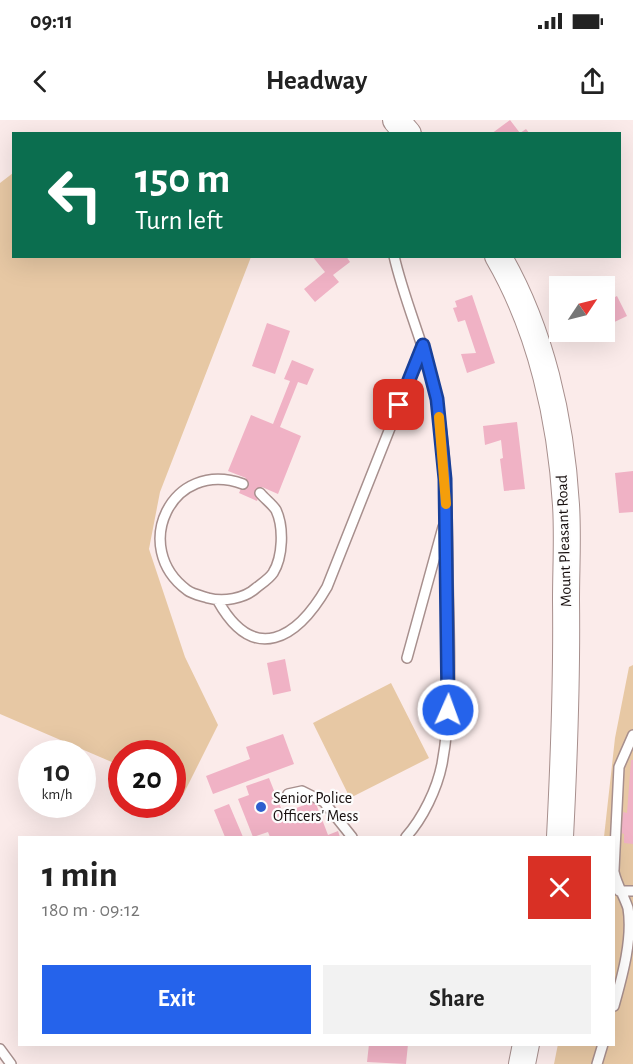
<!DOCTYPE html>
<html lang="en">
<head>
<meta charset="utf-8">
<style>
  :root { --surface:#fff; --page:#f2f2f2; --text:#222; --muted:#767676; --accent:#2563eb }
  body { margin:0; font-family:"Alegreya Sans",sans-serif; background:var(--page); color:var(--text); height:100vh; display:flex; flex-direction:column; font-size:22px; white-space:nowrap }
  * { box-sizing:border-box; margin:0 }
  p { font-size:20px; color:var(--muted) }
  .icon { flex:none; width:33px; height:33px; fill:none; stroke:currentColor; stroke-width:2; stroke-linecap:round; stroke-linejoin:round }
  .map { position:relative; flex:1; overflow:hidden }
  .sheet { position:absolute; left:18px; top:716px; width:597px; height:210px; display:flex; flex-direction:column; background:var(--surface); border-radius:0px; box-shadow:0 6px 24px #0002 }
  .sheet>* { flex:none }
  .top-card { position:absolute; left:12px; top:12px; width:609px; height:126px; border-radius:0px; box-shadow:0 6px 24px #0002; background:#0b6e4f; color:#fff; overflow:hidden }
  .needle { width:39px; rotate:55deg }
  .buttons { position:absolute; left:549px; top:156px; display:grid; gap:12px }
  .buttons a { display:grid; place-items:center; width:66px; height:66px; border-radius:0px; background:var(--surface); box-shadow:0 6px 24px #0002; font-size:30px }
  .speed { position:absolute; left:18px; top:620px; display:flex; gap:12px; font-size:30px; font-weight:700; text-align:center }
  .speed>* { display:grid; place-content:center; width:78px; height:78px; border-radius:50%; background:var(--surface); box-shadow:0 6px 24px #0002; line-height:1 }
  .speed small { font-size:15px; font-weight:400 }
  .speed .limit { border:9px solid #d22; background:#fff; color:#111 }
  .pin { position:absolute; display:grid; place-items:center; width:51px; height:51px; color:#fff; margin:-26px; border-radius:12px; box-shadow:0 3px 9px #0006 }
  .me { position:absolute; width:66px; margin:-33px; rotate:2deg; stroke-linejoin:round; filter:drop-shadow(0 0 4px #0008) }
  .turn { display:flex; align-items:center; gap:21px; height:126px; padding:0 24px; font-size:27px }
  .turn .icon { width:78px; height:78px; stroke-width:2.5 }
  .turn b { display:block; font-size:42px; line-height:51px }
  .round { display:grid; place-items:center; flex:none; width:63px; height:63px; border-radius:0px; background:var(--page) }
  .overview { display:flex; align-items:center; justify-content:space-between; height:102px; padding:0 24px }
  h1 { font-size:36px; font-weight:700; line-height:45px }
  .button { display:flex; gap:12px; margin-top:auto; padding:12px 24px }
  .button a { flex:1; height:69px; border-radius:0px; background:var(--accent); color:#fff; font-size:24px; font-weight:700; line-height:69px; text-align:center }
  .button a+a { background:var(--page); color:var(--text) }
  .status { display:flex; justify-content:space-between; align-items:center; height:42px; padding:0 30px; background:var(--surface); direction:ltr }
  .status svg { height:16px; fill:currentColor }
  header { display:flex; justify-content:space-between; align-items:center; height:78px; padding:0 24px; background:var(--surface); font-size:27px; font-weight:700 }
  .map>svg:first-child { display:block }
</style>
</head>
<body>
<div class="status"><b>09:11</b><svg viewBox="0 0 49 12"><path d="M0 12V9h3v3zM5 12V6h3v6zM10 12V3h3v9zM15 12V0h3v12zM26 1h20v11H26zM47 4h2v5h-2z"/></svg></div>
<header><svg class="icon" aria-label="back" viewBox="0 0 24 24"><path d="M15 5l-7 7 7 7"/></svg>Headway<svg class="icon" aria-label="share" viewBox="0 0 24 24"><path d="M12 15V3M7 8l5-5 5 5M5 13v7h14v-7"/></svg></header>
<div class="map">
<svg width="633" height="944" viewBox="0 0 633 944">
  <rect width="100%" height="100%" fill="#fbebea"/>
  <path fill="#e7c8a4" d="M13,53L14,136L251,137L160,372L149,429L185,537L218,605L184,673L173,668L172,633H122L121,646L0,594V63Z
    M633,545V944H554L558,924H614V717H604L615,618L629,547Z
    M391,563L429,638L350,678L313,603Z"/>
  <path fill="#f0b2c5" d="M510,0L520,13L526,9L530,14H491Z
    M312,136H346L350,142L333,155L339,162L315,182L304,169L325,152Z
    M603,164L611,179L617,176L627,196L604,207V166H598Z
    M472,175L495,243L467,253L461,234L476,233L465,200L458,202L453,188L457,187L455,181Z
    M267,203L290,211L275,254L252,246Z
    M292,240L314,249L307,265L298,262L280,307L301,316L278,374L262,367L257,381L239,373L246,358L228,351L251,295L273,304L290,261L284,259Z
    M517,302L525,369L504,371L500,339L503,338L501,320L485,325L483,306Z
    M633,351V392L619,393L615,353Z
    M285,539L291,571L273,575L267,543Z
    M283,614L294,644L213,674L206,656L250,639L246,627Z
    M631,640H633V724L624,723V714L621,713L623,692L627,693Z
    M269,658L283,693L315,681L328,715L338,711L340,717H270L268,712L253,717L238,679L249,675L246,666Z
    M229,684L243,717H225L214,690Z
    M369,924H408L406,944L367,942Z"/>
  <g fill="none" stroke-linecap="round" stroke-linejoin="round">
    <g stroke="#a78f8d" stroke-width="12">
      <path id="lane" d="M394,136C405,184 426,228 436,276C448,337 447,400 448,462C449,522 453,584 442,644C437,669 423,698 406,717
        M243,364C171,338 130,428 187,470C192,474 202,476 208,478C223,482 244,479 256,468C261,464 269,459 273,453C283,437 284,407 276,390C272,384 265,379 260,373
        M218,481C254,545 297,519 327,467L423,225
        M407,538L443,407
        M288,674L302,671L324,682L352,717
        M614,750L619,647L633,615
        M614,752C617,765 624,776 628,788C633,819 622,857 614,886
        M619,771H633
        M0,929L11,944
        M597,944L603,924"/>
    </g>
    <g stroke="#a78f8d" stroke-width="28">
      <path id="secondary" d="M396,0L408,14
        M498,136C541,210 561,300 566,385C568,416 566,449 566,480C567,559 564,638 560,717
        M522,944L526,924"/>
    </g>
    <use href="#lane" stroke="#fff" stroke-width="9"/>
    <use href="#secondary" stroke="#fff" stroke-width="26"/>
  </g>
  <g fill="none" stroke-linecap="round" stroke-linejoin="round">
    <g stroke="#184099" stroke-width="15">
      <path id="route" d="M399,285L423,225L437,279L445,359L448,590"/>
    </g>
    <use href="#route" stroke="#2563eb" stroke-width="10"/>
    <path stroke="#f59e0b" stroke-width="10" d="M439,297L446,384"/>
  </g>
  <circle fill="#2d5fce" stroke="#fdfdfd" stroke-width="2" cx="261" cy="687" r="6"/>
  <g text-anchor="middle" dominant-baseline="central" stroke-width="4.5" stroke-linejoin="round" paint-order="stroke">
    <g font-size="16" fill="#170f0e" stroke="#fdfdfd">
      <text transform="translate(564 421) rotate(-92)">Mount Pleasant Road</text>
    </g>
    <g font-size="16" fill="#170f0e" stroke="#fdfdfd" text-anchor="start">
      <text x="273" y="678">Senior Police<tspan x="273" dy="18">Officers' Mess</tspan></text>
    </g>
  </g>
</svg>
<div class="buttons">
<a><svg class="needle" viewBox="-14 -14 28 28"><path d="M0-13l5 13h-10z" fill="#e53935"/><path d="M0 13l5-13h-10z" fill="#767676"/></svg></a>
</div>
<div class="speed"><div>10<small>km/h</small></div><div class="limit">20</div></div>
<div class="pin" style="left:399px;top:285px;background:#d93025"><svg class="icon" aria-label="arrive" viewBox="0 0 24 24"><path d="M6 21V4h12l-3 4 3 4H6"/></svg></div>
<svg class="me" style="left:448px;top:590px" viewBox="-20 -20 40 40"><circle r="17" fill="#2563eb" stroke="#fff" stroke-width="3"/><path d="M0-11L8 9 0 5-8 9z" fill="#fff"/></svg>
<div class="top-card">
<div class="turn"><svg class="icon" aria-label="left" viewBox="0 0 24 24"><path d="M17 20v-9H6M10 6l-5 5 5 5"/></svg><div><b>150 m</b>Turn left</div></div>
</div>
<section class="sheet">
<div class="overview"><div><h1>1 min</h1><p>180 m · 09:12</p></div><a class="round" style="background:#d93025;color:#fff"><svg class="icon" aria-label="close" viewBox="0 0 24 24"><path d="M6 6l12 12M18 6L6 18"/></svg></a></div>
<div class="button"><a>Exit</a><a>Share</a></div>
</section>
</div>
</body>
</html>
